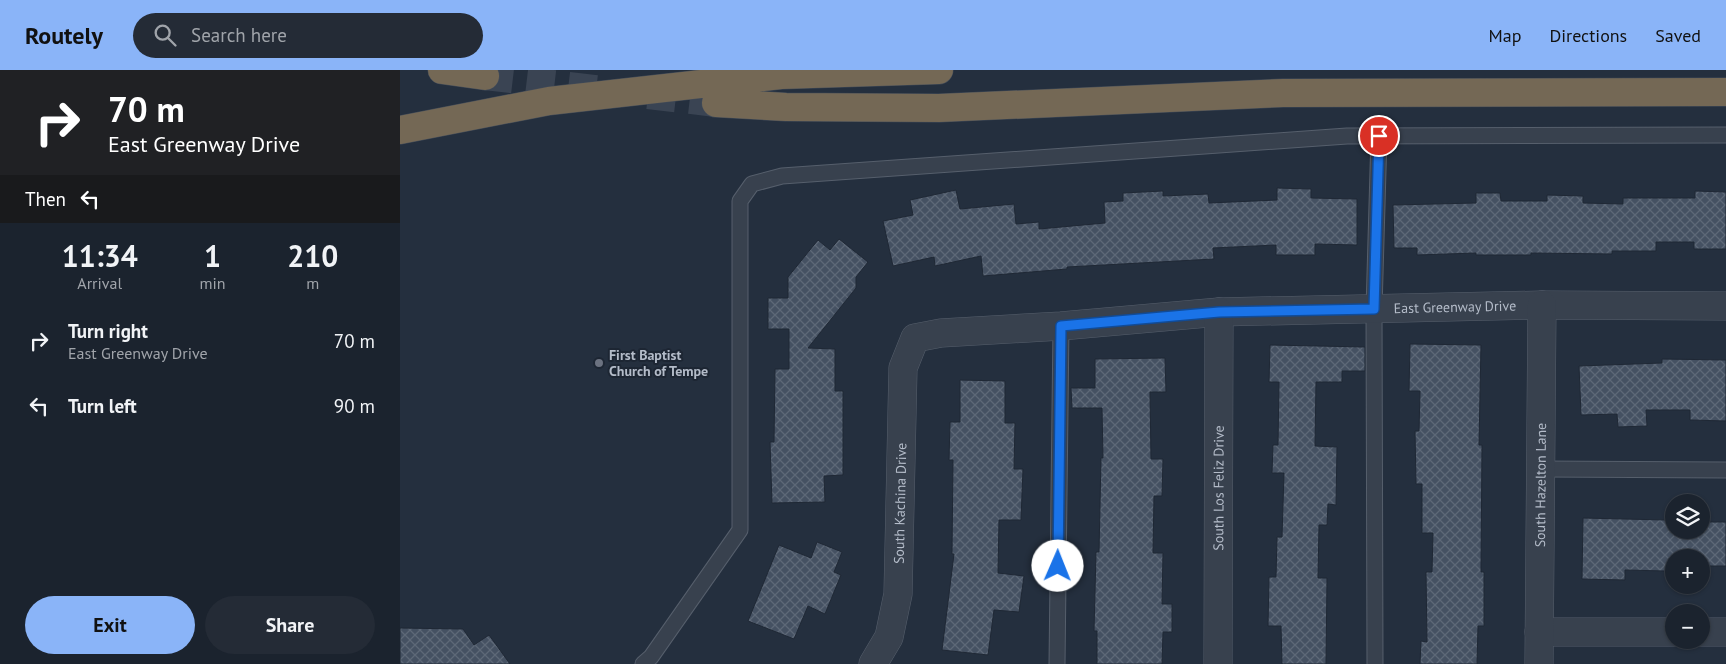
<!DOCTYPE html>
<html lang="en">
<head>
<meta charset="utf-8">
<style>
  :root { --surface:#1b232e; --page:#242b36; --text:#f1f3f6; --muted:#a0a4aa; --line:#39404a; --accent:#8ab4f8 }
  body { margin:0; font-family:"PT Sans",sans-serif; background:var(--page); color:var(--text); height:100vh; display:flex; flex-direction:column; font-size:19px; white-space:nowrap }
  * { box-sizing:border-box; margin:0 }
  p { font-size:16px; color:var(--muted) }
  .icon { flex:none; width:28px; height:28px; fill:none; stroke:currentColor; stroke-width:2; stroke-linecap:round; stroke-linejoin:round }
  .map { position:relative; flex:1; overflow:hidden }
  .sheet { display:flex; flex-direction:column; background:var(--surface); width:400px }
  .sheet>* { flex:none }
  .banner { background:#202124; color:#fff; overflow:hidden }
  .controls { position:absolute; left:1265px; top:424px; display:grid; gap:10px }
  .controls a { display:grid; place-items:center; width:45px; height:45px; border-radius:50%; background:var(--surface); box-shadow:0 1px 4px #0004,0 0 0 1px var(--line); font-size:25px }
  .pin { position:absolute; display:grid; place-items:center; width:42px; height:42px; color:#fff; margin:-21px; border:2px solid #fff; border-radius:50%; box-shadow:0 1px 5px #0007 }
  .me { position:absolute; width:55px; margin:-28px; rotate:1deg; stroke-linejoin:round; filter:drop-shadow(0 0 4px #0008) }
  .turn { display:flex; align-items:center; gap:18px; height:105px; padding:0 25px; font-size:22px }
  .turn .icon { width:65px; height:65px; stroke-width:2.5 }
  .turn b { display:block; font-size:35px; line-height:42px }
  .then { display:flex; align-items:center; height:48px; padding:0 25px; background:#0003; gap:10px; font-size:19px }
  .eta { display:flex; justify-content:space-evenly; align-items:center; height:85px; text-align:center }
  .eta b { font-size:30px; font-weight:700; line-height:35px }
  .button { display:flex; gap:10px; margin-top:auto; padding:10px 25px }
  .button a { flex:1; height:58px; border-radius:30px; background:var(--accent); color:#111; font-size:20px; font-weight:700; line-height:58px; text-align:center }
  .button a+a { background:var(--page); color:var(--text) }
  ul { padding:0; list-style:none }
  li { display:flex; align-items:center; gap:15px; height:65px; padding:0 25px }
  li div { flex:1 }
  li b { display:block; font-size:19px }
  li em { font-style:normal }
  header { display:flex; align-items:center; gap:30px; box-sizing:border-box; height:70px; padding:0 25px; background:var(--accent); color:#111 }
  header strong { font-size:24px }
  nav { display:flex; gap:28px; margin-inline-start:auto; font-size:18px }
  .search { width:350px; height:45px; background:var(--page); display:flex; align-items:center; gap:12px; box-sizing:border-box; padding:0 18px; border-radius:28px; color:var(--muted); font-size:19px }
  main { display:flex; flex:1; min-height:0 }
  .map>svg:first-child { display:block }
</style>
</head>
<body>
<header>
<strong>Routely</strong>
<div class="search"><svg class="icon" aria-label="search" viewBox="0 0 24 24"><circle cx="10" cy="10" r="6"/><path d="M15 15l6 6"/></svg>Search here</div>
<nav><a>Map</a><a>Directions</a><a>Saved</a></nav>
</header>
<main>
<section class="sheet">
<div class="banner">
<div class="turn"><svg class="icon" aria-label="right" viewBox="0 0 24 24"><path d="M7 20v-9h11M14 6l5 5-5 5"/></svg><div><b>70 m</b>East Greenway Drive</div></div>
<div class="then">Then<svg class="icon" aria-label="left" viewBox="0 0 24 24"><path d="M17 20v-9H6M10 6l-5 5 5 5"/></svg></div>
</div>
<div class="eta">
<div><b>11:34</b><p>Arrival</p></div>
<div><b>1</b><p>min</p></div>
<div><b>210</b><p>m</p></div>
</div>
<ul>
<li><svg class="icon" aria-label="right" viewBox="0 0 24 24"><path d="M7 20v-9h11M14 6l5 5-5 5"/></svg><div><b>Turn right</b><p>East Greenway Drive</p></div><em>70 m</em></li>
<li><svg class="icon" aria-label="left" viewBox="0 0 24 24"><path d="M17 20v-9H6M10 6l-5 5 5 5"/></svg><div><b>Turn left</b></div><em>90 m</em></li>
</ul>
<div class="button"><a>Exit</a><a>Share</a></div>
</section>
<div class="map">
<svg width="1326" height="594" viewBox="0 0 1326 594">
  <defs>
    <pattern id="building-cross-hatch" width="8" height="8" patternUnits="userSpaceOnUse" patternTransform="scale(1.25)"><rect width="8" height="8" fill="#455162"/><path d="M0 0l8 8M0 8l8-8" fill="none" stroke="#5d6877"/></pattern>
  </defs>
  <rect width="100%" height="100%" fill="#242f3e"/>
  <path fill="url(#building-cross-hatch)" stroke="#1f2835" d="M877,118L911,119V128L957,129V175L915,174V185H876V175L813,178L814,189L667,197V199L583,206L581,186L535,196L534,187L493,196L483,151L513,145L510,130L556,120L560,139L614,134L616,154L639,152V159L705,153L704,132L723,131V123L763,121V126L808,124L809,133L877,130Z
    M1295,121L1326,122V179H1294V172H1256V181H1212V184L1131,183V185H1076V183L1017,185V178H994L993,135L1076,133V123H1100L1101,131H1147V125L1183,126V133L1223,134V128H1295Z
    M439,169L468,192L456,207V218L408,278L435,279V321H443V405L424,406L425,432L372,433L370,372H374L375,299H389V259H368V228H388V207L418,170L430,180Z
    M1010,274L1081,275L1079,375H1082L1081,502H1084V556H1078L1077,594H1020L1021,571L1027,572L1026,502H1032L1033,463H1022V414H1016L1015,361H1019L1020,321H1009Z
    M870,275L965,277V301H942V312H916L915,376L937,377L936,435L928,434L927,455H919L918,508H927L926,594H882L881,556H868L869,507H876L877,467H882L884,403H872L873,375H878L879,312H869Z
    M765,288L766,322H750L751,389H763L762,426H754L753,483H763L762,534H772V562H763L762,594H697V561H694L696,482H699L701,388H703L702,338H672L671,318H695V289Z
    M1262,289L1326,290V351L1290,350V340H1246L1247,356L1218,357L1217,344L1181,345L1179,296L1262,293Z
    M560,310L605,311V353H615L614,399H623L621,450H599L598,503L624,506L619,542L594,540L588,585L542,580L554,484H552L553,390H549L550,352H560Z
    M1266,443H1274V460H1301V443L1305,444V452H1326V496H1309V505H1301V488H1274V505H1265V501L1225,500V510L1182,509L1183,448L1266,450Z
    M417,472L442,482L434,502L441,505L425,544L408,536L394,569L348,551L379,475L411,488Z
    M0,558L63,559L74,575L89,565L110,594H0Z"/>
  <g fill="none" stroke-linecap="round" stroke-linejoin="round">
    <path stroke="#3a4453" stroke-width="28" stroke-dasharray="28 14" stroke-linecap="butt" d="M85,6L203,20
      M248,25L316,33"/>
    <g stroke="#565f6c" stroke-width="17">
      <path id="lane" d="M1141,399L1326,400
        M243,594L251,587L340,460V131L352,114L382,106L947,66L1326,65
        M657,594L661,256
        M975,594L974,239L979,66"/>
    </g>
    <g stroke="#565f6c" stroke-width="29">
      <g id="street">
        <path d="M1139,562H1274"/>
        <path d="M1301,562H1326"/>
        <path id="s1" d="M473,594L489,567L498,524L503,298L515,268L541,263L661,256L819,242L1142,235L1326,236"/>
        <path id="s2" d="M818,594L819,242"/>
        <path id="s3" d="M1139,594L1142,235"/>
      </g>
    </g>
    <g stroke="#434c59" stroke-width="29">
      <path id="highway" d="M42,0L85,6
        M316,33L386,37L539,38L883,23L1326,22
        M0,60L149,31L381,5L539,0"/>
    </g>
    <use href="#lane" stroke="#38414e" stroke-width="15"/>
    <use href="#street" stroke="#38414e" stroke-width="28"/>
    <use href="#highway" stroke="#746855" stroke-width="28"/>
  </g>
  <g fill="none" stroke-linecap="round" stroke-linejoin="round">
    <g stroke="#114b97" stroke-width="12">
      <path id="route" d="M658,496L661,256L819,242L974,239L979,66"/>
    </g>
    <use href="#route" stroke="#1a73e8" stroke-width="9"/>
  </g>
  <circle fill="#6b7280" stroke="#1d2633" stroke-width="2" cx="199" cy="293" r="5"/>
  <g text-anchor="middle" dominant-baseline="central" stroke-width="4" stroke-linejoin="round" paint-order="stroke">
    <g font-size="14" fill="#b4bcc9" stroke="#1d2633">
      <text stroke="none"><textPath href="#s1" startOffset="875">East Greenway Drive</textPath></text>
      <text stroke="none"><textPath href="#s3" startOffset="179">South Hazelton Lane</textPath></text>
      <text stroke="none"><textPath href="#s2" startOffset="176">South Los Feliz Drive</textPath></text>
      <text stroke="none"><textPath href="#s1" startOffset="166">South Kachina Drive</textPath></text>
    </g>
    <g font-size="14" font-weight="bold" fill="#b4bcc9" stroke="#1d2633" text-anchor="start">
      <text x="209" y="285">First Baptist<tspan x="209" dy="16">Church of Tempe</tspan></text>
    </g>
  </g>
</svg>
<div class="controls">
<a><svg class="icon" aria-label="layers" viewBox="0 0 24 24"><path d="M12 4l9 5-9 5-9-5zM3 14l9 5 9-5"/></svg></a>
<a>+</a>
<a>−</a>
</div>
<div class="pin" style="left:979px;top:66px;background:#d93025"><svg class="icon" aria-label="arrive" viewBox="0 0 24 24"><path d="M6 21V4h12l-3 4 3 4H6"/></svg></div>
<svg class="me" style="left:658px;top:496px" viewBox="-20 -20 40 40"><circle r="19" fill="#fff"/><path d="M0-13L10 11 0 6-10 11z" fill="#1a73e8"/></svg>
</div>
</main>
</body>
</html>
